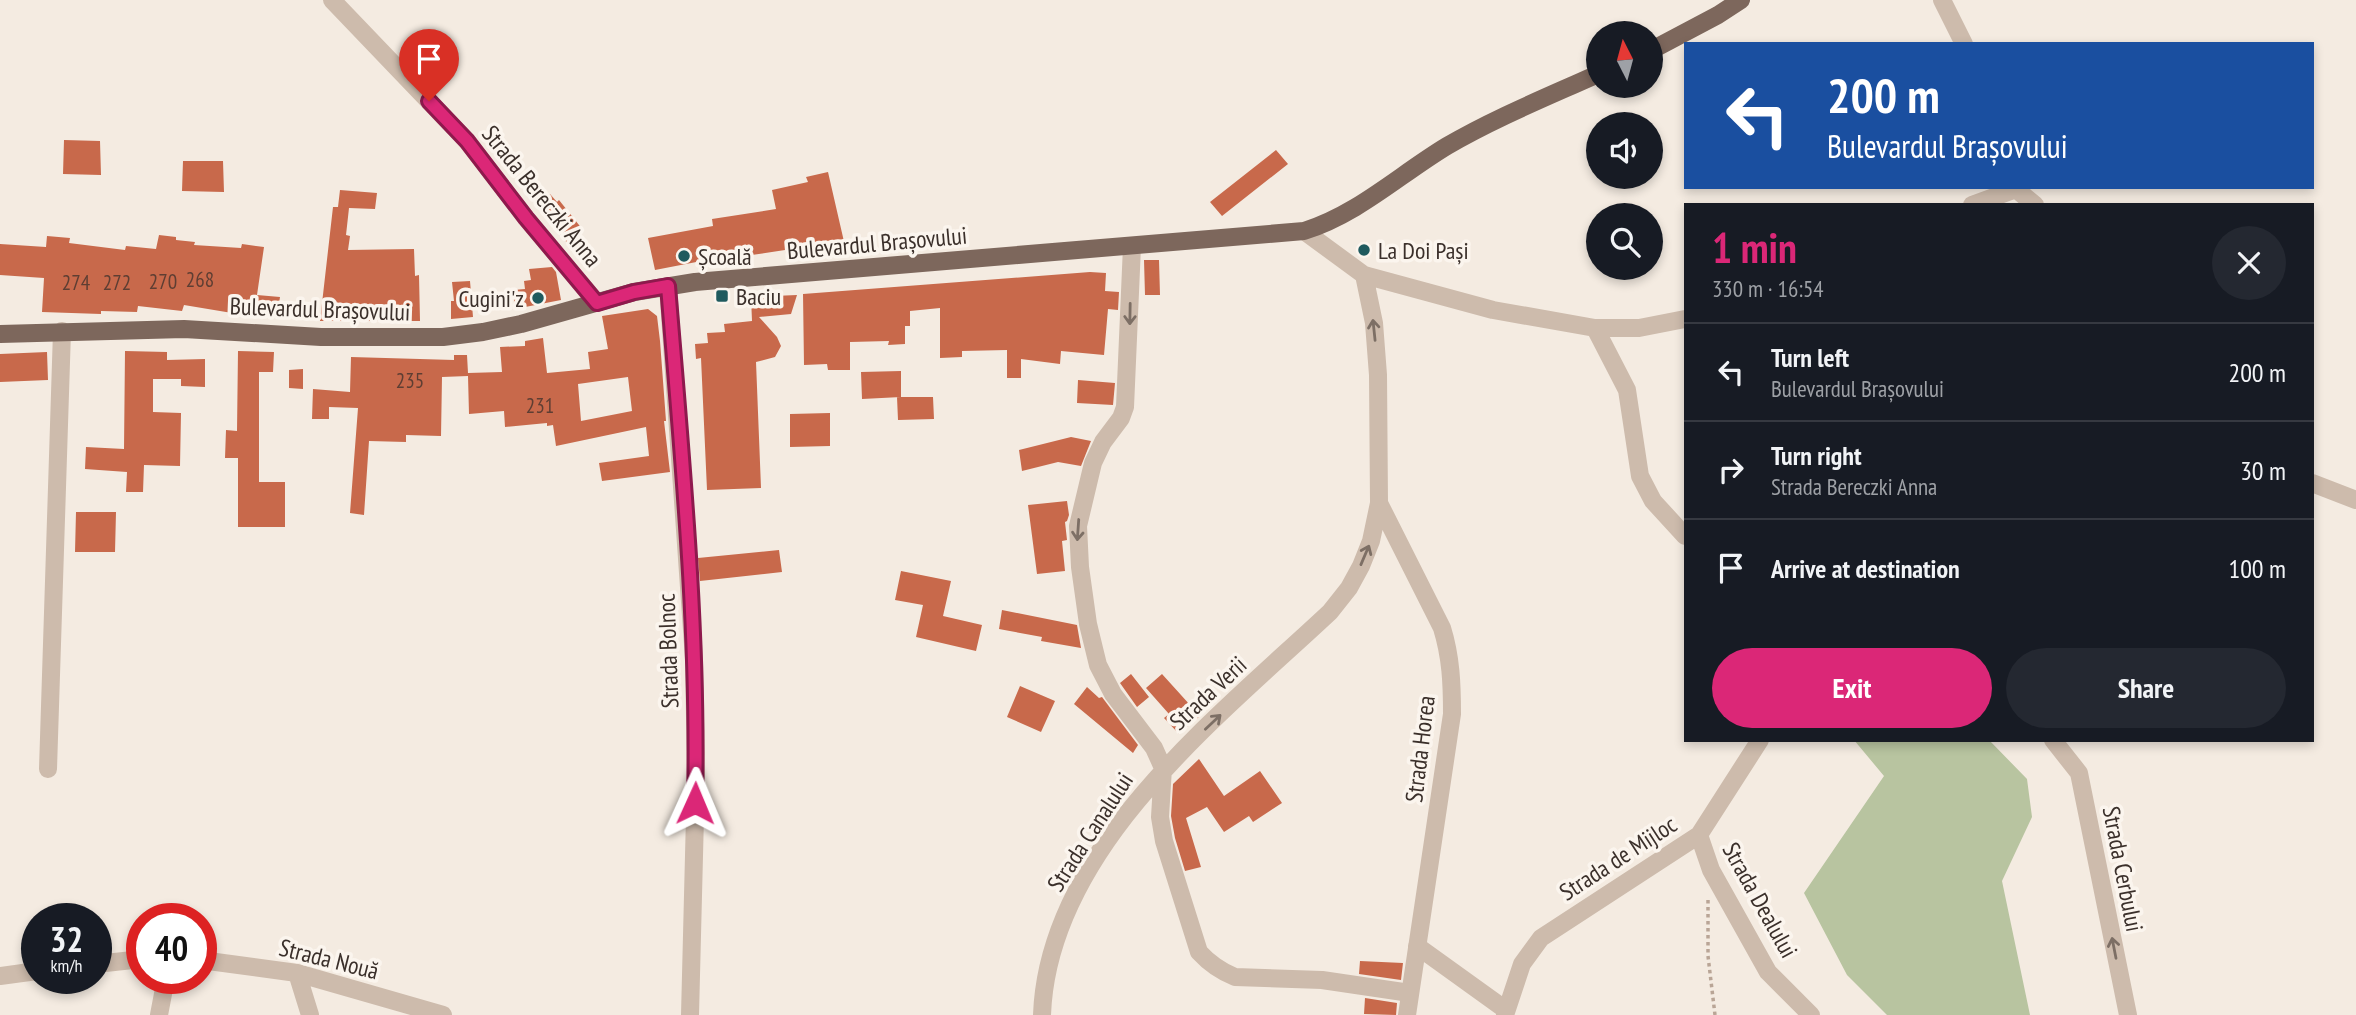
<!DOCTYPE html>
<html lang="en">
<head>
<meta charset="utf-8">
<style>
  :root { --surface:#171b24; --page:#242831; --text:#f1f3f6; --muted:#9ea1a6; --line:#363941; --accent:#db2777 }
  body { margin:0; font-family:"PT Sans Narrow",sans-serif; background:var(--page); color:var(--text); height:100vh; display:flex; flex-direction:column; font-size:26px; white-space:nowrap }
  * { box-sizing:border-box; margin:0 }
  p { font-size:23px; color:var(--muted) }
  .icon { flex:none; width:38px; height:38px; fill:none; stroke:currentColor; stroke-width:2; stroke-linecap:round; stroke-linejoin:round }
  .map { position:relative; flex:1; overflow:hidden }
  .side { position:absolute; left:1684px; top:203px; width:630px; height:539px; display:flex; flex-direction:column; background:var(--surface); border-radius:0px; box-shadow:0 4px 10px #0003 }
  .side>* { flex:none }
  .banner { position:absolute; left:1684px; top:42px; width:630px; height:147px; border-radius:0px; box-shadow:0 4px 10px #0003; background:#1a4fa0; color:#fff; overflow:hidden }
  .needle { width:46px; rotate:354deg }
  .controls { position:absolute; left:1586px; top:21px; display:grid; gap:14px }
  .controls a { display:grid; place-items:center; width:77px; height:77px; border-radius:50%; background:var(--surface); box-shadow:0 4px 10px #0003; font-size:35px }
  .speed { position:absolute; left:21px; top:903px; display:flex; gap:14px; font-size:35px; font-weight:700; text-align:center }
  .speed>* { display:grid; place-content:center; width:91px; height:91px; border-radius:50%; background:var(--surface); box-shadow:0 4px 10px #0003; line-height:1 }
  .speed small { font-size:18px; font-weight:400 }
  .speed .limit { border:10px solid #d22; background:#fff; color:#111 }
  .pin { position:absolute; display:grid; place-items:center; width:60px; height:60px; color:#fff; margin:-72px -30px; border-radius:50% 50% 50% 0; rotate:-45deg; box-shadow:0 0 7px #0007 }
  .pin .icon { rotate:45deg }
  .me { position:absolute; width:77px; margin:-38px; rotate:1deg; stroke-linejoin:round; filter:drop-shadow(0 0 5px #0008) }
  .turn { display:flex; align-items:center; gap:24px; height:147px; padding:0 28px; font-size:32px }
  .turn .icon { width:91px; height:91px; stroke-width:2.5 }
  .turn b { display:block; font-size:49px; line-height:60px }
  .round { display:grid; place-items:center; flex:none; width:74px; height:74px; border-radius:37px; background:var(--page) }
  .head { display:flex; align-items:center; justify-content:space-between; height:119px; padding:0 28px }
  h1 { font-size:42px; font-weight:700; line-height:52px; color:var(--accent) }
  .cta { display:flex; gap:14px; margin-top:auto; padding:14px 28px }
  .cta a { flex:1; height:80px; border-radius:42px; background:var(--accent); color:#fff; font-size:28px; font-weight:700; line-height:80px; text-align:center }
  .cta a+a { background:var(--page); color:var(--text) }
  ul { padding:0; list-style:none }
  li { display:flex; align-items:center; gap:21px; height:98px; padding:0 28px; border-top:2px solid var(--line) }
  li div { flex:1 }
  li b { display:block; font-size:26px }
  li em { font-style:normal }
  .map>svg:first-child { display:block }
</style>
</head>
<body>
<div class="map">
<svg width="2356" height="1015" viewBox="0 0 2356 1015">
  <rect width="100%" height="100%" fill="#f4ebe1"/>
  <path fill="#b8c4a0" d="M1854,740H1989L2027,779L2032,817L2002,881L2030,1015H1887L1847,975L1804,893L1884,776Z"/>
  <path fill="#c8694b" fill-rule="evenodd" d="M64,140L100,141L101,175L63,174Z
    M1276,150L1288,164L1222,216L1210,202Z
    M183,161H223L224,192L182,191Z
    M828,172L845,246L787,258L785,250L718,260L717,258L655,270L648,238L713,226L712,219L776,209L772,190L808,182L806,177Z
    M340,190L377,193L375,209L349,208L346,235L350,236L348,250L414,249L415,276L419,275L420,321H320L333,207H338Z
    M550,194L557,202L559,200L583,230L578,234L583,241L572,249L537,205Z
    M159,235L176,237V240L195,242L194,245L241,248L242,244L264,247L257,295L280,297L277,316L231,315L232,313L184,305L182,311L138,306L137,312L101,311V314L42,312L44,278L0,275V244L46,247L47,236L70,238L69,243L125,250L126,246L156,249Z
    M1144,260H1159L1160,295H1145Z
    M552,267L556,272L561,300L515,309L513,290L525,289L524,281L531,280L529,269Z
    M1090,272L1106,273L1105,291L1119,292L1118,310L1108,309L1104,355L1061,351L1060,364L1021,359V378H1007V350L962,351V357L940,358V308L910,311V326H905V344L888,345L889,341L850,342V370H828L827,364L804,365L803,294Z
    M470,281L473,317L451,319V301H454L452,282Z
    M797,295L791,314L759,317L777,337L781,346L775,357L756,362L761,488L707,490L701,358L696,359L695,344L708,343L707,333L725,332L724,324L752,321L751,297Z
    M648,309L657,316L660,341L666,421H664L670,472L602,481L599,463L649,456L646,427L556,446L553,425L547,426V423L505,427L504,411L469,414L468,376L442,377L441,436L406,435V442L369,441L364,515L350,513L358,408L329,407V419H312L313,389L350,392L351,357L454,360V355H467L468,373L502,372L500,347L525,346V341L543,338L547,373L590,369L588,352L608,349L602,316ZM628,377L632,411L581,421L578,384Z
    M125,351L167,352V360L205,359V387L181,386V379H153V412L181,413L180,466L144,465L143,492H126L127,472L85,469L86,447L124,449Z
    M238,351L274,352L273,372H259V482H285V527H238V458H225L226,430L237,431Z
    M47,352L48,380L0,382V354Z
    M303,369V389L289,388V370Z
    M901,371V397L862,399L861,372Z
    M1078,380L1115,383L1113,405L1077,403Z
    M897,397H933L934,419L898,420Z
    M830,413V446L790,447V414Z
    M1071,437L1091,441L1081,466L1058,462L1022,471L1019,450Z
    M1067,501L1069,515L1067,521L1065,522L1067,540L1062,541L1065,571L1037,574L1028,505Z
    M76,512H116L115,552H75Z
    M779,550L782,572L700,581L698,558Z
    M901,571L951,581L943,616L982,625L976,651L916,637L923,605L895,600Z
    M1002,610L1077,625L1081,648L1041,641L1042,637L999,629Z
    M1131,674L1149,697L1137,707L1120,683Z
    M1162,674L1200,716L1179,734L1164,718L1169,714L1146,688Z
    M1020,686L1055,701L1041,732L1007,717Z
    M1087,687L1099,698L1102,697L1138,745L1133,753L1074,704Z
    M1199,759L1224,796L1260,771L1282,803L1253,822L1249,816L1224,832L1207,807L1186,818L1201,867L1185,871L1175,838L1171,816L1173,784Z
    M1360,961L1403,963L1401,980L1359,974Z
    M1365,998L1397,1003L1396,1015L1364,1014Z"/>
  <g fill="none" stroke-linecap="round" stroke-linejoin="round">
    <path stroke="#b9a596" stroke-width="3.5" stroke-dasharray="3.5 3.5" stroke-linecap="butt" d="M1708,900V956L1715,1015"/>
    <path stroke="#cdbbac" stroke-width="18" d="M332,0L467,141L526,218L597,303
      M1942,0L1964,44
      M1972,205L2016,189L2035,205
      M1304,231L1364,275L1493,310L1595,328H1639L1685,319
      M1132,246L1125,407L1121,418L1103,442L1093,463L1078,526L1080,567L1088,624L1098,665L1113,694L1154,748L1163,768L1160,817L1164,841L1199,952C1210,964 1220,971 1235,977L1322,980L1410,993
      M668,286L694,659L696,776L690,1015
      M1595,328L1627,390L1640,476L1653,501L1685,536
      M2312,483L2356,500
      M1379,503L1442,628C1451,657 1452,684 1452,714L1407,1015
      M2053,740L2079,773L2128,1015
      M48,769L62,331
      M1699,835L1711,870L1768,972L1811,1015
      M1417,946L1506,1010
      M201,960L297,973L443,1015
      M96,964L142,959
      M297,973L310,1015
      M0,976L37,971
      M159,1015L166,978
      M1042,1015C1048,848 1218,717 1330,612L1349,588L1361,566L1371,541L1379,503L1378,375L1374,323L1364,275
      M1505,1015L1522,964L1541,938L1699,835L1760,740"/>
    <path stroke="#7d675c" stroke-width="18" d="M1650,51L1718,15L1741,0
      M0,334L184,329L321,337H443L483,332L521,324L634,292L695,282L1304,231C1358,214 1399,175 1447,146C1495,118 1547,97 1598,74"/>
  </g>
  <defs><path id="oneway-shaft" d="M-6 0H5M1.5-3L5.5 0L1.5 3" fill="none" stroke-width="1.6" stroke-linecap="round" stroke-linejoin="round" transform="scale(1.75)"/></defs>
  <g stroke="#7d6f65">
    <use href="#oneway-shaft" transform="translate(1130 314) rotate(91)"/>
    <use href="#oneway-shaft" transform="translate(1374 330) rotate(-96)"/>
    <use href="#oneway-shaft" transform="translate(1078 530) rotate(94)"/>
    <use href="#oneway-shaft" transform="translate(1365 555) rotate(-67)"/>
    <use href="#oneway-shaft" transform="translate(1213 722) rotate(-43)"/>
    <use href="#oneway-shaft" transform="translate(2114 948) rotate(-101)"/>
  </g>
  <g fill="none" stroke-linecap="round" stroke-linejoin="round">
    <g stroke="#8e194d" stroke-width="18">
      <path id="route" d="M429,101L467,141L526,218L597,303L634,292L668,286C682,458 699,630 695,803"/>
    </g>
    <use href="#route" stroke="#db2777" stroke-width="12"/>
  </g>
  <g fill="#1f5a5e" stroke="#fbf5ee" stroke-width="2.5">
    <circle cx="1364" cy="250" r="7"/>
    <circle cx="684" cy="256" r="7"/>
    <rect x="715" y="289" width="14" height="14" rx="3.5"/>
    <circle cx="538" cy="298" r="7"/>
  </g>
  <g text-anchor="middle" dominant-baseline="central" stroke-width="7" stroke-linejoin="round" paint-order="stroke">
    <g font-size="21" fill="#5e3e33">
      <text x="200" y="279">268</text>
      <text x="163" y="281">270</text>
      <text x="76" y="282">274</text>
      <text x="117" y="282">272</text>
      <text x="410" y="380">235</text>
      <text x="540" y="405">231</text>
    </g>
    <g font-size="24" fill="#3b302b" stroke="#fbf5ee">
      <text transform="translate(542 196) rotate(51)">Strada Bereczki Anna</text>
      <text transform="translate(877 243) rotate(-5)">Bulevardul Brașovului</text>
      <text transform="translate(320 309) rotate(2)">Bulevardul Brașovului</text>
      <text transform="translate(668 651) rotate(-92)">Strada Bolnoc</text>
      <text transform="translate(1208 693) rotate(-43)">Strada Verii</text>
      <text transform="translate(1420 749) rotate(-83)">Strada Horea</text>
      <text transform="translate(1090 832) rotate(-57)">Strada Canalului</text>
      <text transform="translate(1618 858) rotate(-33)">Strada de Mijloc</text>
      <text transform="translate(2123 869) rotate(79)">Strada Cerbului</text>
      <text transform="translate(1760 900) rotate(61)">Strada Dealului</text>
      <text transform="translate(329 959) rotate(14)">Strada Nouă</text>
    </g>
    <g font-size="24" fill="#3b302b" stroke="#fbf5ee" text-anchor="start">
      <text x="1378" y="250">La Doi Pași</text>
      <text x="698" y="256">Școală</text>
      <text x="736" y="296">Baciu</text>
      <text x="524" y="298" text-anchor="end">Cugini'z</text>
    </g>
  </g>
</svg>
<div class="controls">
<a><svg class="needle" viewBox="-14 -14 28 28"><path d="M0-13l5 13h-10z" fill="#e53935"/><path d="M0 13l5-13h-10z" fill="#9ea1a6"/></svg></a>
<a><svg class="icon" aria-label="sound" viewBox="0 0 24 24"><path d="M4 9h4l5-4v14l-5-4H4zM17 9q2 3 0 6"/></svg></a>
<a><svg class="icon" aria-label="search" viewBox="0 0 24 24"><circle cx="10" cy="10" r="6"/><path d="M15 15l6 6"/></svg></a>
</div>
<div class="speed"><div>32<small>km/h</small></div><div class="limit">40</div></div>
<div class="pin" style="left:429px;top:101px;background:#d93025"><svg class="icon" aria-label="arrive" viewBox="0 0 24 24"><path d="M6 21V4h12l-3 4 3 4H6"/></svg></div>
<svg class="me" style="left:695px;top:803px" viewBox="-20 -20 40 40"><path d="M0-17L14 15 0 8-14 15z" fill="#db2777" stroke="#fff" stroke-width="4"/></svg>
<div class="banner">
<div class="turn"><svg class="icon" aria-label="left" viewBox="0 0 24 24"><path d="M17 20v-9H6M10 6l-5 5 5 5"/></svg><div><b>200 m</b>Bulevardul Brașovului</div></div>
</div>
<section class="side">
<div class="head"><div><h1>1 min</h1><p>330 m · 16:54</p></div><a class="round"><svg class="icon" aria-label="close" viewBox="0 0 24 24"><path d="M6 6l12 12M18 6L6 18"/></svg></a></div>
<ul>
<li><svg class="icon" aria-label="left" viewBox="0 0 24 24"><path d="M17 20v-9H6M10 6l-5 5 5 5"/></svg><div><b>Turn left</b><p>Bulevardul Brașovului</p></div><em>200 m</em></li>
<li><svg class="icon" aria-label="right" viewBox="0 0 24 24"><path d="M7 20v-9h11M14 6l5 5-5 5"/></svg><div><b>Turn right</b><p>Strada Bereczki Anna</p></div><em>30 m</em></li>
<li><svg class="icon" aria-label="arrive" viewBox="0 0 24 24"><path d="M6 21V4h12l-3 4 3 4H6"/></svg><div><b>Arrive at destination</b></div><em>100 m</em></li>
</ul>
<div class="cta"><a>Exit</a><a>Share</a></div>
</section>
</div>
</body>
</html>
